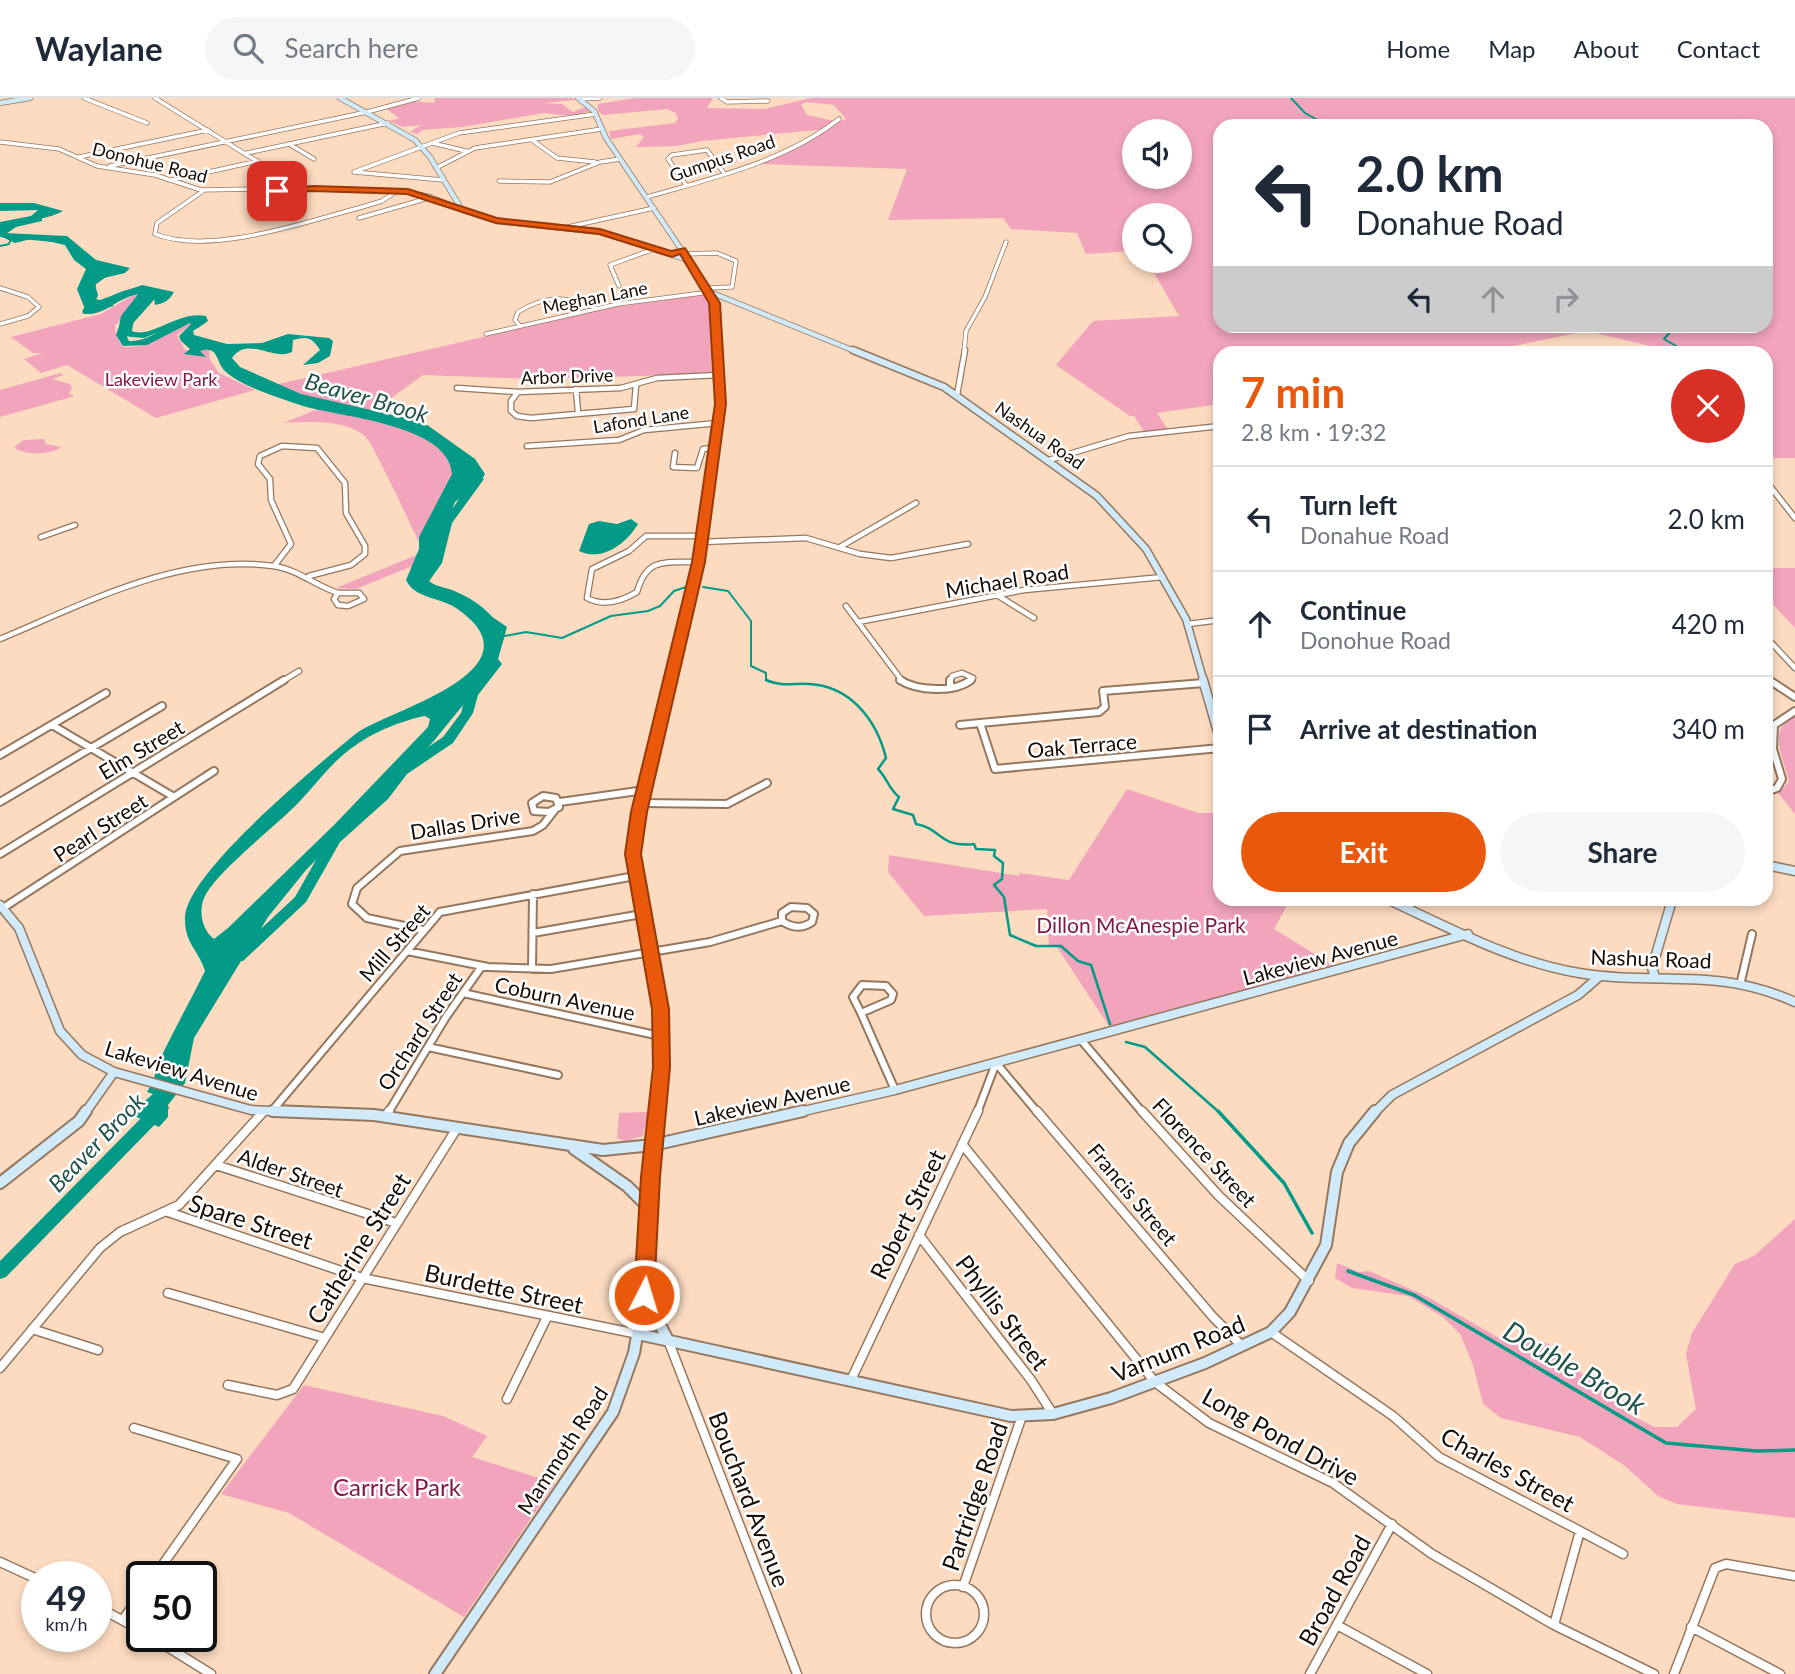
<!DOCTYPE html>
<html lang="en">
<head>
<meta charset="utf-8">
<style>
  :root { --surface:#fff; --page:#f6f6f7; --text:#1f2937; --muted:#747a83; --line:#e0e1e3; --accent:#ea580c }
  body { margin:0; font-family:Lato,sans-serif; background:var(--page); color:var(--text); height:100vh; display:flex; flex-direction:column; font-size:26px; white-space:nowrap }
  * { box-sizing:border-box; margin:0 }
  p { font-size:23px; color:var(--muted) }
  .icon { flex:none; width:38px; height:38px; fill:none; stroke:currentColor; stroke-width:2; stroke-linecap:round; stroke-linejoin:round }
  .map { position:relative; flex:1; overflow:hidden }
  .drawer { position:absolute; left:1213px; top:248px; width:560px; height:560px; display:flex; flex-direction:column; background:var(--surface); border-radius:21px; box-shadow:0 4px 10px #0003 }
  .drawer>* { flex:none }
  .hud { position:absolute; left:1213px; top:21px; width:560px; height:214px; border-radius:21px; box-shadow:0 4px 10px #0003; background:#fff; color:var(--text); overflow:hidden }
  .buttons { position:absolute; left:1122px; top:21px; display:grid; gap:14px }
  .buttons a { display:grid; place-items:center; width:70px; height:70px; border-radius:50%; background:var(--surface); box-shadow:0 4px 10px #0003; font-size:35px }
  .speed { position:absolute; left:21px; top:1463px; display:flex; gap:14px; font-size:35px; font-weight:700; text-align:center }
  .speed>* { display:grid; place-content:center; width:91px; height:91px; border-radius:50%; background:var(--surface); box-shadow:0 4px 10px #0003; line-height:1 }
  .speed small { font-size:18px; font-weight:400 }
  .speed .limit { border:4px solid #111; border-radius:10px; background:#fff; color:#111 }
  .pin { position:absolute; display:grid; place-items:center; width:60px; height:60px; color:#fff; margin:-30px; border-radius:14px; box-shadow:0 4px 10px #0006 }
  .me { position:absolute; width:77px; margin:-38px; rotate:5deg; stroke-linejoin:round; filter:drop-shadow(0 0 5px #0008) }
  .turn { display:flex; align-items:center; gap:24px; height:147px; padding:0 28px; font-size:32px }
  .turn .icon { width:91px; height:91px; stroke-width:2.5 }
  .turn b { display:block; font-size:49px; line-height:60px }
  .lanes { display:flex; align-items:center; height:66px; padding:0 28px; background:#0003; justify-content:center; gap:35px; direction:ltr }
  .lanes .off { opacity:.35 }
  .round { display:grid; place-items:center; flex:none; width:74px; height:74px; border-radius:37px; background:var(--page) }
  .head { display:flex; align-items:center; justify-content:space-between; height:119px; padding:0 28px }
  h1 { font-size:42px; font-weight:700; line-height:52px; color:var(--accent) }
  .cta { display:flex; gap:14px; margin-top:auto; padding:14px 28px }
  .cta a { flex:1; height:80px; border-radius:42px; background:var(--accent); color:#fff; font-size:28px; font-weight:700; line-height:80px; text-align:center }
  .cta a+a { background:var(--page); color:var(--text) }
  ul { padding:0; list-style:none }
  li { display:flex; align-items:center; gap:21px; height:105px; padding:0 28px; border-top:2px solid var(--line) }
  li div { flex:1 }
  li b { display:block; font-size:26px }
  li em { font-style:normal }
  header { display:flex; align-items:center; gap:42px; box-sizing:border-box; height:98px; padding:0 35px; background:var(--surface); border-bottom:2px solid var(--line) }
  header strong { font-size:33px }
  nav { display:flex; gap:38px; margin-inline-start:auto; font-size:24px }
  .search { width:490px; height:63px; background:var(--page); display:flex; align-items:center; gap:18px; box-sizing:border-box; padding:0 24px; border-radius:38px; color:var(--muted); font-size:26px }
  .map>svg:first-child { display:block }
</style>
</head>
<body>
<header>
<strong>Waylane</strong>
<div class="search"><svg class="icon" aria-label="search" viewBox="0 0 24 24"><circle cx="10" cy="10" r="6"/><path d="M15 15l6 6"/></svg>Search here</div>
<nav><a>Home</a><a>Map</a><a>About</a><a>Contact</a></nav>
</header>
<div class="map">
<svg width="1795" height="1576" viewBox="0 0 1795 1576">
  <rect width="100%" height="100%" fill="#fcdbc1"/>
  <path fill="#f1a4bb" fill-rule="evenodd" d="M435,0H573L575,2L544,5L562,6L573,14L586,9L591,13L572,18L544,15L462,29L422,32L418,36L410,34L421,27L403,29L389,23L399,20L385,10L408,3L434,5Z
    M635,0H713L707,10L765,11L811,0H1795V360H1766V256L1680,255L1587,233L1479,255L1220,256V306L1157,315L1168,332L1145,335L1134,318H1130L1056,267L1093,223L1179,218L1147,163H1180V117H1134V153L1086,156L1077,135L1011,131L1003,120L888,122L907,71L759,66L822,32H818L702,43L677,48L636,49L644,39L640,36L611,41L609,33L675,25L678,21L676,15L667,11L603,17L598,13V6ZM806,4L834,7L846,21L839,24L807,17L801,7ZM1220,28H1766V228H1220ZM1134,33H1180V79H1134Z
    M140,193H147L115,228L116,237L123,249C161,251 170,224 195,224L177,237L185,252H210L209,260L219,275L255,292L156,320L67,267L41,275L24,261L43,255H33L11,239L101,216Z
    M703,197L708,205L712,276L532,281L423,277L365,319L266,289L608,210Z
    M61,275L63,277L52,281L70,286L72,291L69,296L75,298L0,319V292Z
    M321,310L412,332L445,349L470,378L443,413L432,460L356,491L336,490L424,454C415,437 373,344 364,337C341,321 310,324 283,325Z
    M44,341L46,346L61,349C50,358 22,357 14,349L24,342Z
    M1766,470H1795V530L1766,499Z
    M1795,618V716L1778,695L1789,684C1784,660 1766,631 1795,618Z
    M1127,691L1198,715H1220V802H1290L1274,831L1334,868L1110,930L1057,849H1049L1047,811L924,818L888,774L889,757L1019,778V775L1069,782Z
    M648,1014L643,1038L625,1043L617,1040L619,1015Z
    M1795,1121V1420L1677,1406L1658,1398L1625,1368L1580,1339L1501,1320L1483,1306L1473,1267L1460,1236L1443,1219L1408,1198L1352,1190L1335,1180L1337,1165L1359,1174L1369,1173L1426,1198L1504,1243L1547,1245L1630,1317L1655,1329H1677L1696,1311L1686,1256L1692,1235L1735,1166L1754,1158Z
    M304,1287L443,1318L487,1338L472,1359L555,1385L464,1519L289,1415L221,1396Z"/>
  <path fill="#039a87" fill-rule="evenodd" d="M0,105H34L63,113C42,124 23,121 4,130L5,135L67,138L96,162L130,170L125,175L95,182L96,191L89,200L100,202L142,187L174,194C169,203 164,205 155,207L154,199C138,205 135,217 132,233C151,241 179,212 206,218L208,223L193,233L194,237L227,246L262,245L288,236L329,240L333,243L330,258L318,265L303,267L320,252C312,239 307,238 293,242L292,254L286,256C267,258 246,240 232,260L240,269L301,296L423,324L475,361L485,376L478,388L455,404L425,479C431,487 439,488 449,491C472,499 497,516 504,540L494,569L433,644L306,772L268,819L194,940L185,985L168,1007V1019L159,1029L130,1016L153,996L147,994C156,980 157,967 164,953C177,926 192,900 205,873C198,851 184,845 185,819C187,774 320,665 358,634C392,611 546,571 456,510C440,499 415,501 406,482L419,451V439L452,376C449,326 339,319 303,308C282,301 240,288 225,273C215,263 219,247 200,253L206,259L184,256L190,251L181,243L179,238L191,226L190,221L144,240L122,238L118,233L121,218L139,195C131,192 114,197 109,205L114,208L110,209L85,211L77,191L86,171L74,162L65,147L35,140L15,145L0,138V124L31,118L38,112L0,113ZM425,618L430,621L428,629L335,726L228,830L214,841C203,833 199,816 203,803C210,778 279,726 300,703C318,684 333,662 356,647C374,634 403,622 425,618Z
    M631,421L638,426C626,446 602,464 579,453L589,426L599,423L617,426Z"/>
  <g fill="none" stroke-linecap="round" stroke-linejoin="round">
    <path stroke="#039a87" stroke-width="2" d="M1291,0L1305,15L1328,28
      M0,148L9,146L11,141
      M1652,228L1672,232L1664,241L1690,256
      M703,489L728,493L751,523V568L766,575V582L770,584
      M500,539L526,534L562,540L611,518L648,513L660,508L674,493L686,489"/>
    <path stroke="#039a87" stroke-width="2.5" d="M766,582C782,589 793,585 809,586C851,588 877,623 886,660L878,671C887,680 889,691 899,699L893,711L913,717L916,726C941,730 939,750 974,746L976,751L995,752L994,758L1003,765L1002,781L994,787L1004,799L1010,837L1036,848H1061L1078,863L1091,867L1110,926
      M1126,944L1145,949L1220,1015"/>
    <path stroke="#039a87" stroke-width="3.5" d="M1218,1013L1284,1085L1312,1135
      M1348,1173L1414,1197L1666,1345L1756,1353L1795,1352"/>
    <path fill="#039a87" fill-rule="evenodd" d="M39,119H42V123L16,129L6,136L61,140L65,143L64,145L0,139V132L10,125Z
      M94,164L110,176L95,187L98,197L93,210C100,209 101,205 107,201C122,191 146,185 161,194L127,232L126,237L129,243C157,245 179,209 206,224L198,230L190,225L147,247L123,248L116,237L118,231L151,195C118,194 110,218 84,216L82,214L90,197L86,186L100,176L90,167Z
      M479,378L484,381L452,425L442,465L427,486L433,493L431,495H423L415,486L430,465L442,425L475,379Z
      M485,514L507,529L498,561L502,566L478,597L473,615L453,645L407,676L388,701L340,744L306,804L243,863H233L231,860L233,857L295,799L329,739L378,695L397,670L443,639L461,615L466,596L490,566L486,561L495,530L479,517Z
      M161,1004L167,1006L169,1010L167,1014L6,1179L0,1181V1163L155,1006Z"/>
    <g stroke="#94775f" stroke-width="5">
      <path id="street-far3" d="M84,0L147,25
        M155,0L276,75
        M721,0L727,4L768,3
        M580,1L600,0
        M532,42L557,60L595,64
        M0,44L59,51L97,68L155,77L201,92L313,90L404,93L432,99L462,112
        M432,45L466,53
        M289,46L314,61
        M247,55L388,25
        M79,59L208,32
        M110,68L367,14L419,0
        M436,70L475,50L602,31
        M354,74L459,35L596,16
        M354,74L443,82
        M172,82L258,63
        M499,83L550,84L600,64L620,61
        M686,87L668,61L672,57L707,52L724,75
        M203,93L157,125L155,136C211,158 305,124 362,109L382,103L397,93
        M647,99C713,80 784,64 839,21
        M359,120L432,99
        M563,130L654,110
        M685,156L717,155L736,163L732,189L708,190
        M619,188L610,167L654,151
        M0,190L28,199L39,209L28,218L0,226
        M520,228L515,222L518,214C545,197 567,198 595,210
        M486,236L618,206L710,194
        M964,254L966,233L985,199L1006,144
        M1589,254H1607"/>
    </g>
    <g stroke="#94775f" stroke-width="7">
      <path id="street-far2" d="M1599,252L1617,256
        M1577,256L1599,252
        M457,290L518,294L621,290L657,280L719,277
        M576,291L578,314
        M518,294L511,303V313L517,318L531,320L634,311L636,287
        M957,297L965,252
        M527,348L619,342L644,332L718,325
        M675,355L673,369L697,370L703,351L714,350
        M1049,362L1129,338L1220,328
        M1766,383L1795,420
        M41,439L75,427
        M701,444L806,440L860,456L891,460L968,446
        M840,449L916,405
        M698,464C666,465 647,458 637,494C622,503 604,509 587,500L592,471L629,453L646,438H702
        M274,468L291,446L271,402L270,381L258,366L260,358L282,348L317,350L345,385L346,415L365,448V456L351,467L309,478
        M338,495H359L364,501L348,508L338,507L334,501Z
        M997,497L1034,520
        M846,508L903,584
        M858,524L1024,492L1163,479
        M1188,526L1220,522
        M1766,539L1795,570
        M0,541C84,506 179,455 273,468C297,471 316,488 338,495
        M1766,580L1772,584
        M281,584L299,573
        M950,584L952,578L962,575L973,580L969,584"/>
    </g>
    <g stroke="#94775f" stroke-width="10">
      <path id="street-far1" d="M900,582C917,593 954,595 971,582
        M950,582V588
        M1769,582L1795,599
        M1204,585L1103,593L1105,609L1099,614L980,625L995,671L1220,650
        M52,627L174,699
        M960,627L980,625
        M0,657L106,595
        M1766,694L1777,690L1782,681L1773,651L1774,627L1795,613
        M543,698L556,700L559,709L549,714L534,713L532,705Z
        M0,704L162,608
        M560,704L645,692
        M641,705L727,706L767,685
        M0,756L284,582
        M791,809L807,810L814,816L812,824C802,831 792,830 782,823V815Z
        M3,810L214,673
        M423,832L367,820L352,806L357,790L400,753L533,733L543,727L554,713
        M533,835L642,816
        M407,853L488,869L551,871L710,844L782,823
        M532,871L533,796
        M1741,883L1752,836
        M862,887L886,888L893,896L891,902L861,915L853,899Z
        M463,895L660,938
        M861,915L895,992
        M1082,943L1143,1015
        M428,949L558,977
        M271,1014L440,814L635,778
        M388,1015L446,919L482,868
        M977,1015L996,965L1038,1015"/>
    </g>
    <g stroke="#94775f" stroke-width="11">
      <path id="street" d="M1037,1013L1213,1219L1242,1248
        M1142,1013L1219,1098L1309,1183
        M385,1019L389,1013
        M962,1046L1155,1284L1209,1325L1333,1385L1432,1456L1554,1527L1654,1576
        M216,1067L396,1125
        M168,1114L362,1180L638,1236
        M919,1137L1031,1282L1053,1316
        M168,1195L325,1240
        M32,1231L98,1252
        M1271,1234L1393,1318L1439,1359L1580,1433L1554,1527
        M668,1242L797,1576
        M0,1270L100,1150L120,1134L179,1107L263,1014
        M851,1282L978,1013
        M228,1287L277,1297L293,1291L457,1030
        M507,1301L547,1219
        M134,1330L237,1361L154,1479
        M1580,1433L1623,1456
        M0,1464L37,1481
        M926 1516a29 29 0 1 1 58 0a29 29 0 1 1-58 0Z
        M963,1489L1022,1318
        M96,1508L142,1533
        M124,1520L142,1495
        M1337,1527L1427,1576
        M1691,1529L1780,1576
        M150,1538L211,1576
        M1310,1576L1392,1426
        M1674,1576L1715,1470L1726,1466L1795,1478"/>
    </g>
    <g stroke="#94775f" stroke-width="6">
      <path id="secondary-far3" d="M340,0L415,42L430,59L462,112L496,123L600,134L688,162
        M578,0L594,13L606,40L710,194L714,205L717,254
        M0,5L30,0
        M710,194L857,254"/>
    </g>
    <g stroke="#94775f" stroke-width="9">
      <path id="secondary-far2" d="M853,252L944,289L1097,398L1146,451L1186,521L1204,584
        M671,584L689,513L715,348L720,306L717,252"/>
    </g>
    <g stroke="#94775f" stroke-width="11">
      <path id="secondary-far1" d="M1203,582L1220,641
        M1766,767L1795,773
        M1389,802C1450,830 1512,864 1579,875C1659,888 1715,868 1795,904
        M0,807L19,830L60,933L82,957L114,974L251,1012L316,1015
        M1655,879L1652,870L1672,802
        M85,1015L114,974
        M656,1015L661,969L660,911L635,778L634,735L672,582
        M795,1015L895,992L1468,836
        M1374,1015L1392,997L1578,897L1600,878"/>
    </g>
    <g stroke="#94775f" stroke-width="14">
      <path id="secondary" d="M273,1013L374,1017L603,1052L653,1047L803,1013
        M574,1051L627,1088L649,1110
        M0,1085L79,1023L86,1013
        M644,1197L667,1240
        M638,1236L1011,1318L1053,1316L1111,1300L1205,1265L1271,1234L1290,1214L1326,1147L1337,1074L1349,1045L1375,1013
        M435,1576L613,1314L634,1255L645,1191L657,1013"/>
    </g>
    <use href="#street-far3" stroke="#fff" stroke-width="3.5"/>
    <use href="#street-far2" stroke="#fff" stroke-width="4.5"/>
    <use href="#street-far1" stroke="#fff" stroke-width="6"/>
    <use href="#street" stroke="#fff" stroke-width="8"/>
    <use href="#secondary-far3" stroke="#d1eafa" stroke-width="4.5"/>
    <use href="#secondary-far2" stroke="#d1eafa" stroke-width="6"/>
    <use href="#secondary-far1" stroke="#d1eafa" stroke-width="8"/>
    <use href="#secondary" stroke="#d1eafa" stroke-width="10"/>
  </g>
  <path fill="#ea580c" stroke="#983908" stroke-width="2" d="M313,88L408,91L497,120L600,131L671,153L685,150L720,205L726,306L705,464L647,714L641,756L669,911L670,969L660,1079L654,1197L651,1202H637L634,1197L641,1079L653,969L652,911L625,756L631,714L692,464L715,306L709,205L680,156L672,159L599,136L496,125L407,96L313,93L277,95L272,93Z"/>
  <g text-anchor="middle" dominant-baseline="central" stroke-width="5" stroke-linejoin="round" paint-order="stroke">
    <g font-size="18" fill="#180d05" stroke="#fff">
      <text transform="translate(722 60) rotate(-19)">Gumpus Road</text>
      <text transform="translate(150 64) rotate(14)">Donohue Road</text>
      <text transform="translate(595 199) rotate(-11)">Meghan Lane</text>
      <text transform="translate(567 278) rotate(-2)">Arbor Drive</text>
      <text transform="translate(641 321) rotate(-9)">Lafond Lane</text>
      <text transform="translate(1040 337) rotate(35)">Nashua Road</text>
    </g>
    <g font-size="18" fill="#7f1945" stroke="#fff">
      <text x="161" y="281">Lakeview Park</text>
    </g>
    <g font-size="21" fill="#180d05" stroke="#fff">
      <text transform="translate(1007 482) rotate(-9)">Michael Road</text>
      <text transform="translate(1082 647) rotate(-5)">Oak Terrace</text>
      <text transform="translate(141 651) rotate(-31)">Elm Street</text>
      <text transform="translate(465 725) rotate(-9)">Dallas Drive</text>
      <text transform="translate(100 729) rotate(-33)">Pearl Street</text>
      <text transform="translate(394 844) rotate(-49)">Mill Street</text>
      <text transform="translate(1320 859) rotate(-15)">Lakeview Avenue</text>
      <text transform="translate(1651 860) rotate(2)">Nashua Road</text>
      <text transform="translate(565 900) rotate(12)">Coburn Avenue</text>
      <text transform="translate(419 933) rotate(-57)">Orchard Street</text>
      <text transform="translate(182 972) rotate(17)">Lakeview Avenue</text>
      <text transform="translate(772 1002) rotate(-13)">Lakeview Avenue</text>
      <text transform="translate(1205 1054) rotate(47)">Florence Street</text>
      <text transform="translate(291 1074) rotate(19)">Alder Street</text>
      <text transform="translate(1133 1096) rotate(50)">Francis Street</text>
      <text transform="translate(562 1352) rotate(-57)">Mammoth Road</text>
    </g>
    <g font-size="21" fill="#7f1945" stroke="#fff">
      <text x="1141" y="826">Dillon McAnespie Park</text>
    </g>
    <g font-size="23" font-style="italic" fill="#22544b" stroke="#fff">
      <text transform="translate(367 299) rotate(16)">Beaver Brook</text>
      <text transform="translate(96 1044) rotate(-46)">Beaver Brook</text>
    </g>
    <g font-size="24" fill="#180d05" stroke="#fff">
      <text transform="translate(907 1116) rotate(-64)">Robert Street</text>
      <text transform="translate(251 1123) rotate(18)">Spare Street</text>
      <text transform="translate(358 1150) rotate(-58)">Catherine Street</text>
      <text transform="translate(504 1190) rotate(12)">Burdette Street</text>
      <text transform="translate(1003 1214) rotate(53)">Phyllis Street</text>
      <text transform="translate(1178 1250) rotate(-22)">Varnum Road</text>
      <text transform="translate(1281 1338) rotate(29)">Long Pond Drive</text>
      <text transform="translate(1508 1371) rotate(29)">Charles Street</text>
      <text transform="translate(974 1398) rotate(-71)">Partridge Road</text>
      <text transform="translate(750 1401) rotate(69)">Bouchard Avenue</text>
      <text transform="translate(1334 1492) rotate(-61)">Broad Road</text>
    </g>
    <g font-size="24" fill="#7f1945" stroke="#fff">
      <text x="397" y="1388">Carrick Park</text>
    </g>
    <g font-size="28" font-style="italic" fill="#22544b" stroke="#fff">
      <text transform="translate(1575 1269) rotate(30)">Double Brook</text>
    </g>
  </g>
</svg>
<div class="buttons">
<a><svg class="icon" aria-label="sound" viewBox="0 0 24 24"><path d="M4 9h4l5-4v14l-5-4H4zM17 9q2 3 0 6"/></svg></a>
<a><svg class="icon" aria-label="search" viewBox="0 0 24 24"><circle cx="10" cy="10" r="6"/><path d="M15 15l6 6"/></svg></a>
</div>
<div class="speed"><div>49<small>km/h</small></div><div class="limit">50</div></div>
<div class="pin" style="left:277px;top:93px;background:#d93025"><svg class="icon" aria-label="arrive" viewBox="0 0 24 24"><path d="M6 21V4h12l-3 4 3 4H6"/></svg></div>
<svg class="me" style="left:644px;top:1197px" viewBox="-20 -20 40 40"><circle r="17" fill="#ea580c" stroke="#fff" stroke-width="3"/><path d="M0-11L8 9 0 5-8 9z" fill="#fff"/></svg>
<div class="hud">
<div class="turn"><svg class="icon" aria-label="left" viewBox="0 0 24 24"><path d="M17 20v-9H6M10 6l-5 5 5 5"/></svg><div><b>2.0 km</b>Donahue Road</div></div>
<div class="lanes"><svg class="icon" aria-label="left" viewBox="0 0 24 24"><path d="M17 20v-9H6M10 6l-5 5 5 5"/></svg><svg class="icon off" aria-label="ahead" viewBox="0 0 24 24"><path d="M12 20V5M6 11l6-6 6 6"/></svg><svg class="icon off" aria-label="right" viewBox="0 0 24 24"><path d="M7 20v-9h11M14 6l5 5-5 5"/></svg></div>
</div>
<section class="drawer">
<div class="head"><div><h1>7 min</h1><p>2.8 km · 19:32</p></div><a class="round" style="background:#d93025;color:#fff"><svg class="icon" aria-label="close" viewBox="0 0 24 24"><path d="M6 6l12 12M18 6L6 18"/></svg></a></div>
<ul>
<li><svg class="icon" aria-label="left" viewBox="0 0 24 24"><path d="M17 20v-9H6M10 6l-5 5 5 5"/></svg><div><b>Turn left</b><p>Donahue Road</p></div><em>2.0 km</em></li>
<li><svg class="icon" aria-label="ahead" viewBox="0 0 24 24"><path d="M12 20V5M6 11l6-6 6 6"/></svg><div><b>Continue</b><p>Donohue Road</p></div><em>420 m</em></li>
<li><svg class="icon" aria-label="arrive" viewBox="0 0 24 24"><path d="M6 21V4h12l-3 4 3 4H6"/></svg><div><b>Arrive at destination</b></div><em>340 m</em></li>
</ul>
<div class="cta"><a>Exit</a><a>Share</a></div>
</section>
</div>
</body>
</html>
